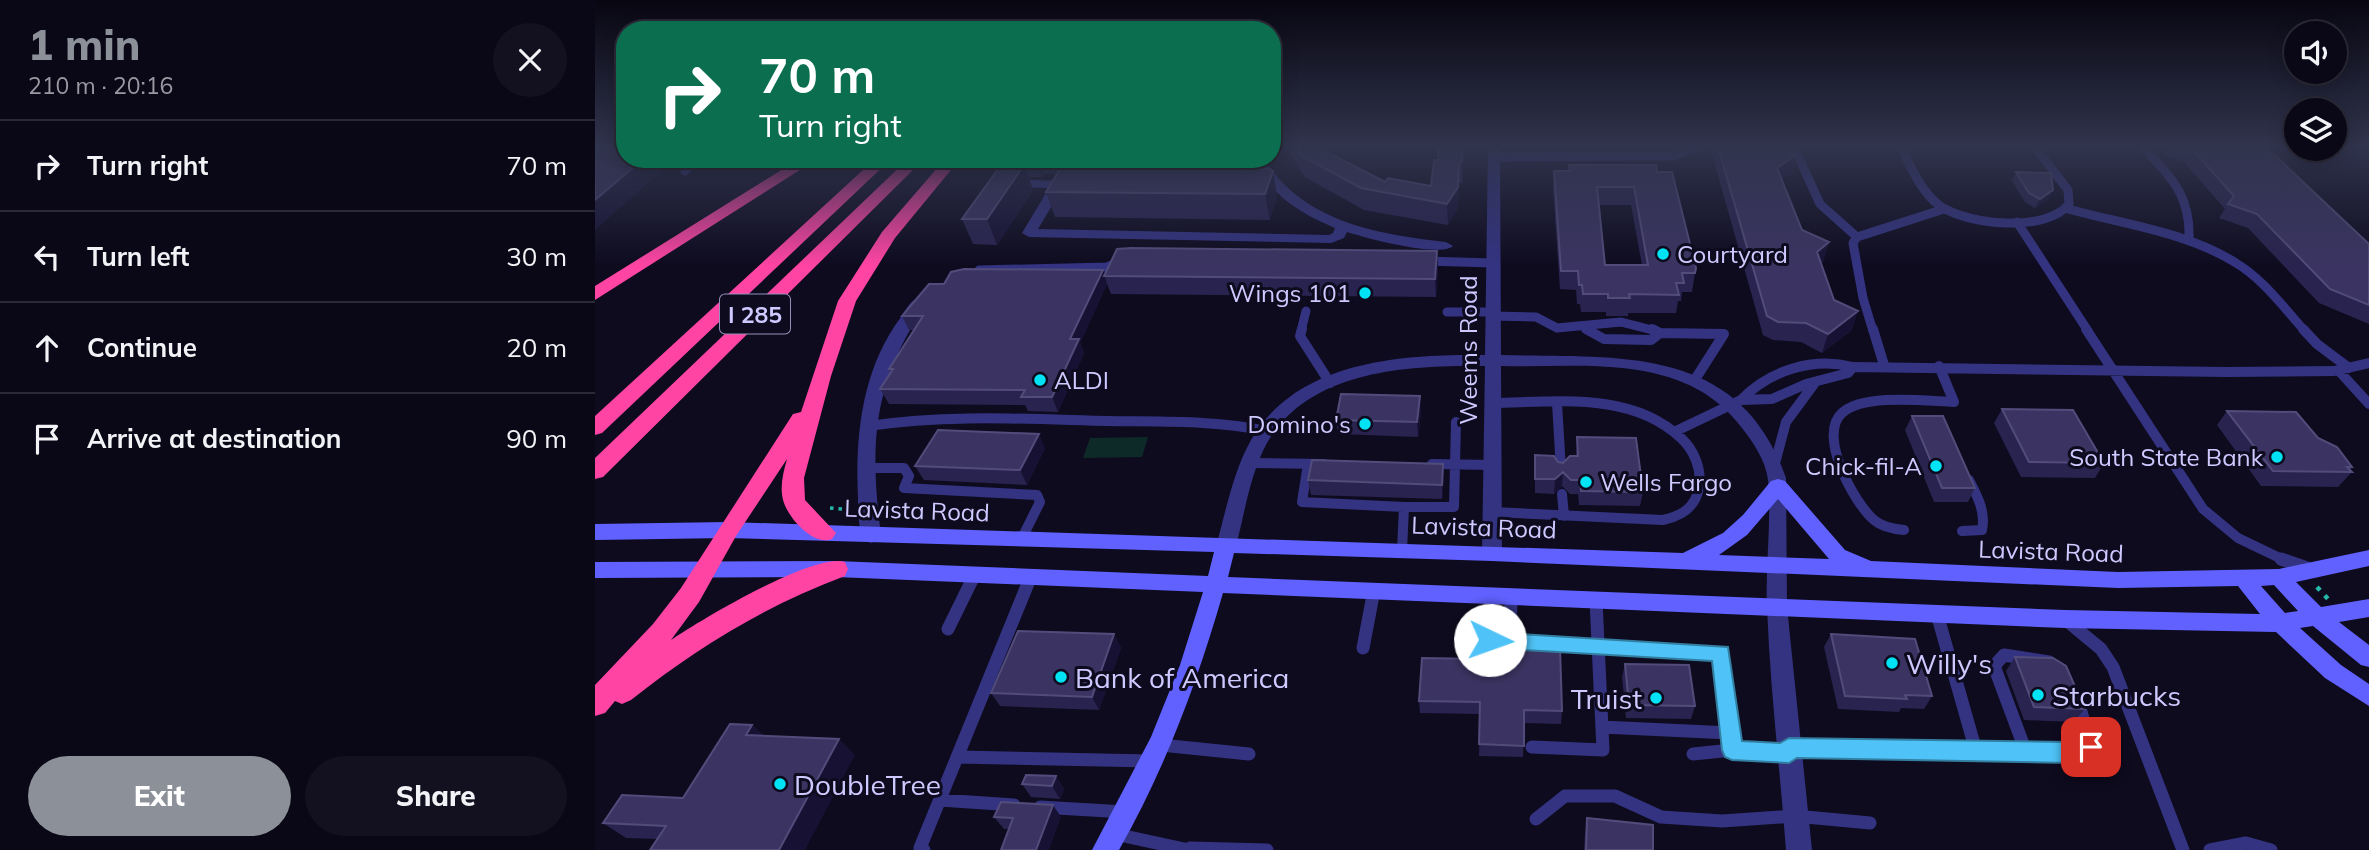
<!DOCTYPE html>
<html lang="en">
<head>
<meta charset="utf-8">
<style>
  :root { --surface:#0a0817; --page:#131120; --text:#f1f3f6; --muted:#999aa1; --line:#2a2936; --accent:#8c9099 }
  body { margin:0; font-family:Mulish,sans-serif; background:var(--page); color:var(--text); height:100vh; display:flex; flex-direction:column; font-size:26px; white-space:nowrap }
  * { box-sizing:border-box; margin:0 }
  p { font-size:23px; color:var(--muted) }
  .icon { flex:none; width:38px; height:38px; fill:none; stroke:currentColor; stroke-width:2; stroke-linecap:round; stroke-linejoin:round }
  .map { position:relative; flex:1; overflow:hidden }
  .drawer { display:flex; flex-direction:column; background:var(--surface); width:595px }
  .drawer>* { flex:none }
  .top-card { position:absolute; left:21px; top:21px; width:665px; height:147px; border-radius:28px; box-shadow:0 4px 18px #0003,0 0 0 2px var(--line); background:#0b6e4f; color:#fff; overflow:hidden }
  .controls { position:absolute; left:1689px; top:21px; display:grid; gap:14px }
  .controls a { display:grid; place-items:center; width:63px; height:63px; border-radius:50%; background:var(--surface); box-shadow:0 4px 18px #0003,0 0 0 2px var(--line); font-size:35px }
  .pin { position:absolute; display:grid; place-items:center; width:60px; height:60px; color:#fff; margin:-30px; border-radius:14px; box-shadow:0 4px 10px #0006 }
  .me { position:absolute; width:77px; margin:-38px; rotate:93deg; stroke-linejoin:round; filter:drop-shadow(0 0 5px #0008) }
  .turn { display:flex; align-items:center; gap:24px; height:147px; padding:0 28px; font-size:32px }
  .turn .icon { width:91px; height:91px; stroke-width:2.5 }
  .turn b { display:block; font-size:49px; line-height:60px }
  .round { display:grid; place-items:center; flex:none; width:74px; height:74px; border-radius:37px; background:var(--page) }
  .summary { display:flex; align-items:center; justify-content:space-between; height:119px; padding:0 28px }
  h1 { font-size:42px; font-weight:800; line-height:52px; color:var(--accent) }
  .button { display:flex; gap:14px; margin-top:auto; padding:14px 28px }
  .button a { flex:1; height:80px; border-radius:42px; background:var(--accent); color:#fff; font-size:28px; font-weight:800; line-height:80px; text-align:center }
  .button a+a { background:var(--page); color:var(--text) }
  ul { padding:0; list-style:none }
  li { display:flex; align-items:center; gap:21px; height:91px; padding:0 28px; border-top:2px solid var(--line) }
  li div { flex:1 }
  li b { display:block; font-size:26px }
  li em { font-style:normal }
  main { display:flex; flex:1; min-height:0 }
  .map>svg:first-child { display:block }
</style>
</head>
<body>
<main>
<section class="drawer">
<div class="summary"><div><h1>1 min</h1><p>210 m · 20:16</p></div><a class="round"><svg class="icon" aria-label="close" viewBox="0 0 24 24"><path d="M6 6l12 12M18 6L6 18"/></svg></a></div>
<ul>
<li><svg class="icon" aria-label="right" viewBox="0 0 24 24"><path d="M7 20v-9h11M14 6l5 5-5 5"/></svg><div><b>Turn right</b></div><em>70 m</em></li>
<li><svg class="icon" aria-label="left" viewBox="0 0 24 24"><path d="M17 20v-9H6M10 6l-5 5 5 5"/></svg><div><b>Turn left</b></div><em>30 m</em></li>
<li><svg class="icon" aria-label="ahead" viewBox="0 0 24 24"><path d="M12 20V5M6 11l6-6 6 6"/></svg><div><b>Continue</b></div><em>20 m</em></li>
<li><svg class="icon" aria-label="arrive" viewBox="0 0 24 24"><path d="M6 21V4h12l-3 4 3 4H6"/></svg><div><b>Arrive at destination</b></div><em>90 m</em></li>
</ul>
<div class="button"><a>Exit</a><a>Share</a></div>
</section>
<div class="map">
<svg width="1774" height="850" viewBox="0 0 1774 850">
  <rect width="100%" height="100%" fill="#0e0b1f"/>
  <path fill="#0e2a28" d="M553,437L547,457L488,458L495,438Z"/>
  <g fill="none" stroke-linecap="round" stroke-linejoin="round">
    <path stroke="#25b7aa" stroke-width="3.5" stroke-dasharray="3.5 5" stroke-linecap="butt" d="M235,508L257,510"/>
    <path stroke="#25b7aa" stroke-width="4.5" stroke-dasharray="4.5 7" stroke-linecap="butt" d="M1722,587L1733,599"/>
    <path stroke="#333382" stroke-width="9" d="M1199,147L1225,204L1262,237
      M1306,147C1316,167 1326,192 1345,206C1374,225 1451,233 1474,204L1473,190L1440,147
      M1548,147C1577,179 1596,195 1594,241
      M898,157L1078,156L1103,147
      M90,171L103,159
      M1473,209C1528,224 1592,232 1641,263C1668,279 1689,308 1710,331
      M1422,222L1493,331
      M830,261L898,263
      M384,270L512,267L524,262
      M852,312H897
      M897,316L941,317L962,328L1026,322L1061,331
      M991,329L994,331
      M706,331L711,311
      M1278,331L1268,298L1258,243L1262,237L1349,209"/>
    <path stroke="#333382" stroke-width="10" d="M707,329L705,336L735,383
      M991,329L1009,339L1056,340L1065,333L1129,334L1099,381
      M1057,329L1065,333
      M1278,329L1289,365
      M1491,329L1608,509L1643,538L1691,561
      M1708,329L1722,344L1754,368
      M1744,371L1774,404
      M1146,400C1175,370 1218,357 1258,367L1631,372L1739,371L1774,363
      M897,403C961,402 1036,391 1086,438C1099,450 1107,469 1104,487C1101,507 1087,516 1068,520L897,512
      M962,403L966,470
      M273,426C353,414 432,419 513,421C566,422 619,420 672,431
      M1079,432L1146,400L1177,399L1211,384L1253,373L1258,367
      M656,463L730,464
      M713,464L707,502L809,507
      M837,464L897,465
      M1179,467L1191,422L1219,384
      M270,468H309L314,476L309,488L442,495L445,502L426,540
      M967,494L969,516
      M1309,530C1298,529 1287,527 1279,520C1259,503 1222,435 1247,413C1269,393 1331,401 1359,402L1344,366
      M1367,531L1387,530C1391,511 1382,496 1374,480
      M807,551L809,507H859L861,422"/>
    <path stroke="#333382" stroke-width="13" d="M1686,559L1712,568
      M1342,614L1381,751
      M1471,620L1506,649L1518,667L1588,850
      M353,629L380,574
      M896,640L1126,654L1137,750
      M915,641L916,596
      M768,648L779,590
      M1007,727L1135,733
      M566,745L654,754
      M937,747L1008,750L1001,600
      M1194,748L1476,753L1496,747L1483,701
      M1431,752L1399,666L1409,655L1454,662
      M1098,754L1137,750L1194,753
      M363,757L556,761
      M345,800L419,805
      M445,807L530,812
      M941,819L970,796H1020L1066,817L1127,821L1200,816L1275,823
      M520,834L594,850
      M595,848L672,850
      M329,850L325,848L436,576
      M1615,850L1651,843L1676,850"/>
    <path fill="#333382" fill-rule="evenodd" d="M893,147H905L906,355C1023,358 1144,343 1191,478L1192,607L1217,850H1191C1185,769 1175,688 1172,607C1170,565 1177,521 1173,480C1171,461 1158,442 1147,428C1090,352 990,368 906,366L907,553L904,559L897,561L890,559L887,553L890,366C815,365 714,369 672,443C655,474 650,512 641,546L638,552L631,554L624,552L621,546C631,511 638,472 656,440C702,360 808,354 890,355Z
      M501,159H514C507,172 501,187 484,185L482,182L493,174Z
      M656,159H669C709,222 781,234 851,242L858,246C845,258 771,238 752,232L749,238L736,243L434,237L427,233L454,188L415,187L408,183L415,179L468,181L470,184L443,229L734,235L738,233L740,228C700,211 679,196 656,159Z
      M324,298L332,303C278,382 274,442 286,535L283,540L276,543L269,540C263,529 263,511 263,498C260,435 267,369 306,317C311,310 315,300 324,298Z"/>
    <path fill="#6061ff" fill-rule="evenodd" d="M1183,479L1190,481L1250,550L1276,561L1523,572L1684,569L1774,550V566L1701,582L1726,607L1774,599V617L1744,622L1774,645V667L1766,665L1718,626L1705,628L1746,665L1774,684V706L1730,678L1681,632L1470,628L628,593C602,683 570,769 524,850H497L556,737L585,665L608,592L241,577L0,578V562L241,561L613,576L619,552L133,538L0,540V524L133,522L1088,553L1128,533L1148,515L1176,481ZM1183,499L1234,559L1124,555L1152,535ZM639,553L897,561L1523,588L1643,586L1665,614L1470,610L633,577ZM1679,585L1703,611L1690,613L1666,586Z"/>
    <path fill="#ff44a3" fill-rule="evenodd" d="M204,159H222L0,300V286Z
      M280,159H296L7,433L0,435V416Z
      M313,159H329L8,477L0,479V458Z
      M350,159H365L300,238L261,301L236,376L209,478L210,500L241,533L237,539C219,546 195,520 189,503C184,489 188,473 192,459L141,536L104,602L76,640C104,621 219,552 250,562L253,569L250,576C170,606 103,647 36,700L27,704L20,701L10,713L0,716V685L58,624L86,588L198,414L206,412L243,301L287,232Z"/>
  </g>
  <path fill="#29234f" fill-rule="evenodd" d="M691,147H727L730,151L790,182L836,186L843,160L869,147L867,183H864L863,208L853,225L769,210L710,177Z
    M1115,147H1183L1184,148L1201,155L1197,173L1187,179L1207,230L1229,260L1226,263L1239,300L1257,330L1227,353L1206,342L1178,340L1168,335Z
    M1572,147H1671L1774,244V324L1724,303L1653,228L1624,218L1630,209L1589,162L1568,156Z
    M417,159H486L482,166L682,196L675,220L460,217L451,192L462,174H449L447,177H434L438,190L402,245L378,244L367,219L420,165Z
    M530,159H641L639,165L531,164Z
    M974,165L1062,172L1100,273L1097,292H1087L1086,301H1083L1081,313H1033V316H1011V312H986L985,304H982L981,290L965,289L958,188L959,171H974ZM1004,205H1036L1047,265H1010Z
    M1421,172L1454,199L1440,208L1430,202L1417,181Z
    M842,251L843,269L841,297L516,294L512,284L485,343L489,353L463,412L433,411L430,405L294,404L285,389L296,373L294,369L319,330H314L307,316L349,284L510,275Z
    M1407,409L1509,463L1500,478L1426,477L1399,423Z
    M826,411L823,437L743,434L741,420Z
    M1632,411L1723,438L1757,467L1755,470L1757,472L1743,487L1666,486L1622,425Z
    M1317,416L1380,488L1373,502H1339L1310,430Z
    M982,437L1048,492L1045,506L984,505L983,494H975L967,486L959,494L940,493V455L968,463L981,456Z
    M450,448L432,485L329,480L320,466Z
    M848,464L849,478L847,499L716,495L713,480Z
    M519,634L526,648L504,710L405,706L396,693Z
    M1236,634L1337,696L1329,709L1306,708L1304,712L1243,709L1229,647Z
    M1420,657L1490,709L1478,722L1429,720L1411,671Z
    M827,658L967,711L966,724L929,723L928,757L884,756L885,714L825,713L824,701Z
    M1030,664L1100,706L1096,719L1031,718L1027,677Z
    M157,725L169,736L260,755L62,839L31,838L8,823L88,798Z
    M461,776L469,789L465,799L436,797L427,784Z
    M399,817H466L414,829H409Z
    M992,818L1058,850H989L990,834Z"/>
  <path fill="#171234" d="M868,147H869L867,183V162Z
    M1201,155L1197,173L1178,185L1182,168Z
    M48,159H64L70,168L0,230V200Z
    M440,159H444L449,174L447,177Z
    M472,159H486L477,174Z
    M864,162L863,208L853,225L852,204Z
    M429,165L438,190L402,245L392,219Z
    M678,171L682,196L675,220L670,194Z
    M1458,190L1454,199L1440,208L1445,199Z
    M1234,242L1229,260L1217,270L1222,252Z
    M842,251L843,269L841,297L840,279Z
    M508,270L512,284L485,343L489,353L463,412L457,397L475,339Z
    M1263,311L1257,330L1227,353L1233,334Z
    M825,396L826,411L823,437L822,422Z
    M444,434L450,448L432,485L425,470Z
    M848,464L849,478L847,499V485Z
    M968,472L967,486L959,494L960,479Z
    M519,634L526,648L504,710L497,697Z
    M157,725L175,741L151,735Z
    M244,739L260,755L210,850H184Z
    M461,776L469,789L465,799L457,786Z
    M458,805L466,817L454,850H441Z"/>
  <path fill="#3b3462" stroke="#524c7b" stroke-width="2" fill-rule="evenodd" d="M0,147L30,149V159H48L0,200Z
    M701,147H727L730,151L790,182L793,178L836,186L839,160H843L844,147H868L867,162H864L863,187L852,204L766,188L707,156Z
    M1123,147H1183L1184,148L1201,155L1182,168L1207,230L1234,242L1222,252L1239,300L1263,311L1233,334L1211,323L1183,322L1172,316Z
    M1590,147H1671L1774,244V305L1735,289L1662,214L1633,204L1639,196L1597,149Z
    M406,165H429L392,219H367Z
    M974,165H1061L1062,172H1077L1101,268L1100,273H1087L1089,283H1081L1084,295L1034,294L1035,298H1013V294H988L987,285H984L983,271H966L959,171H975ZM1002,187H1039L1053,265H1010Z
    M473,166L675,169L678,171L670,194L451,192L465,169Z
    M1421,172L1456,173L1458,190L1445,199L1434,193Z
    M536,248L842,251L840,279L509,276L522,249Z
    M369,269L508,270L475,339H484L457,397H426L430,390L285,389L298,369H294L328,316H307L334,284H349L356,272Z
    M746,394L825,396L822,422L741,420Z
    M1407,409L1478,410L1509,463L1434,462Z
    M1632,411L1701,412L1723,438L1742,447L1757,467H1752L1757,472L1678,471Z
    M1317,416H1348L1380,488H1347Z
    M343,430L444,434L425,470L320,466Z
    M982,437L1041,438L1048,492L986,491L985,480H976L968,472L960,479H940V455L959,456L963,462L968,463L975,456H983Z
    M717,460L848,464L847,485L713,480Z
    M423,631L519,634L497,697L396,693Z
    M1236,634L1320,639L1337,696L1310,695L1312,699L1250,696Z
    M887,647L965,648L967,711L929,710V746L884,744L885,702L824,701L827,658L887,659Z
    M1420,657L1458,658L1471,666L1490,709L1439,707Z
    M1030,664L1094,665L1100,706L1034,705Z
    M135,724L157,725L151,735L244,739L184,850H55L71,826L8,823L27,795L88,798Z
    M431,775L461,776L457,786L427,784Z
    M406,802L458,805L441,850H406L418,818L399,817Z
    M992,818L1058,825V850H991Z"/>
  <linearGradient id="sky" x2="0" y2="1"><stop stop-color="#080611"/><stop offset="0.55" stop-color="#30344d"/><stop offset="1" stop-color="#30344d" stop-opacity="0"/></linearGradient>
  <rect width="1774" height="266" fill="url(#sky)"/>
  <path fill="#4fc3f7" stroke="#337fa1" stroke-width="2" d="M895,632L1133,647L1147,741L1185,743L1194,738L1475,742L1496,737L1503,740L1506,747L1503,754L1475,763L1202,758L1194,763L1137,760L1130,757L1127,750L1117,661L895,648L889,646L886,640L889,634Z"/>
  <g fill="#00e3f4" stroke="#0e0b1f" stroke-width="2.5">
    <circle cx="1068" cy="254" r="7"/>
    <circle cx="770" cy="293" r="7"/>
    <circle cx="445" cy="380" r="7"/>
    <circle cx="770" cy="424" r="7"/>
    <circle cx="1682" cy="457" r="7"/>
    <circle cx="1341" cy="466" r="7"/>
    <circle cx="991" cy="482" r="7"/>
    <circle cx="1297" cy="663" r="7"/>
    <circle cx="466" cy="677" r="7"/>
    <circle cx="1443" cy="695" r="7"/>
    <circle cx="1061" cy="698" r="7"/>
    <circle cx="185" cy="784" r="7"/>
  </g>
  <g text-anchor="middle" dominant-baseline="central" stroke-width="6" stroke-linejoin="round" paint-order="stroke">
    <rect fill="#0e0b1f" stroke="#9490bc" stroke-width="2" x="125" y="294.5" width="70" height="39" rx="5"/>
    <g font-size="23" font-weight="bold" fill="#cec9ff">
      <text x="160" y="314">I 285</text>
    </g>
    <g font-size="24" fill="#cec9ff" stroke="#0e0b1f" text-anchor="end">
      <text x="1082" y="254" text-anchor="start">Courtyard</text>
      <text x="756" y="293">Wings 101</text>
      <text x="459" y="380" text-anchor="start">ALDI</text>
      <text x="756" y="424">Domino's</text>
      <text x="1668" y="457">South State Bank</text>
      <text x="1327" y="466">Chick-fil-A</text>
      <text x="1005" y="482" text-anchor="start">Wells Fargo</text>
    </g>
    <g font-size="24" fill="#cec9ff" stroke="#0e0b1f">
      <text transform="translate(873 350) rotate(-90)">Weems Road</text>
      <text transform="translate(322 510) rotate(2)">Lavista Road</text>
      <text transform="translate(889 527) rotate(2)">Lavista Road</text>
      <text transform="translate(1456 551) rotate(2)">Lavista Road</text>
    </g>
    <g font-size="28" fill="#cec9ff" stroke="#0e0b1f" text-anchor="start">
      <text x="1311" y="663">Willy's</text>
      <text x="480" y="677">Bank of America</text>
      <text x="1457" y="695">Starbucks</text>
      <text x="1047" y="698" text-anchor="end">Truist</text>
      <text x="199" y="784">DoubleTree</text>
    </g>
  </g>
</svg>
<div class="controls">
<a><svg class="icon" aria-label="sound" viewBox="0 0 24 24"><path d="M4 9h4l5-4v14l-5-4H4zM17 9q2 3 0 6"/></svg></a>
<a><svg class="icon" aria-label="layers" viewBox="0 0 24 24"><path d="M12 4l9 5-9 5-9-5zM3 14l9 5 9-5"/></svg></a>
</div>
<div class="pin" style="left:1496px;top:747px;background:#d93025"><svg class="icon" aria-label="arrive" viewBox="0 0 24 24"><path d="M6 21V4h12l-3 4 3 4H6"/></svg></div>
<svg class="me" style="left:895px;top:640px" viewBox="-20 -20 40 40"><circle r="19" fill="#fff"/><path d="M0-13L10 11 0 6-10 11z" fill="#4fc3f7"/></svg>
<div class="top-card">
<div class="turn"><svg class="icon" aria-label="right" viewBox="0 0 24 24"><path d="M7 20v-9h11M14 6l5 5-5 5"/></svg><div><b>70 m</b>Turn right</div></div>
</div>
</div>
</main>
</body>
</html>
